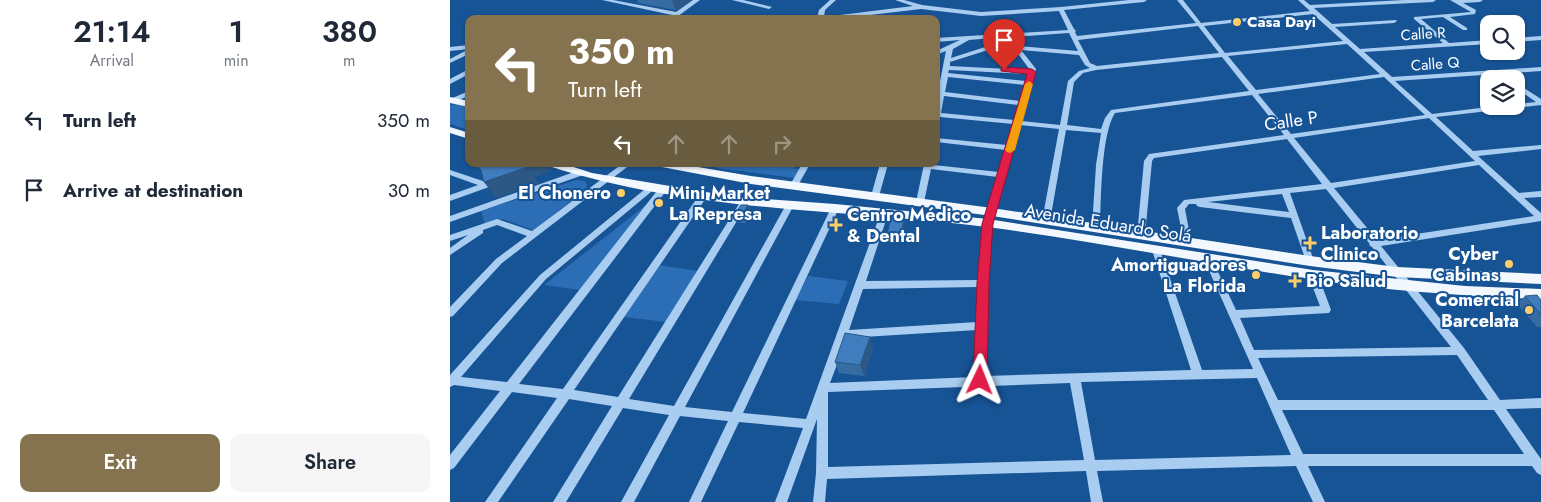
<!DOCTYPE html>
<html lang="en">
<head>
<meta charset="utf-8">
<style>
  :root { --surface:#fff; --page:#f6f6f7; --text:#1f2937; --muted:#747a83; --accent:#84734e }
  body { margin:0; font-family:Jost,sans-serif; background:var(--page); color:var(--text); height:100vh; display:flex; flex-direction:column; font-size:19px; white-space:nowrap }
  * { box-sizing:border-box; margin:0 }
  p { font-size:16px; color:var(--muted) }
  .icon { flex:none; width:28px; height:28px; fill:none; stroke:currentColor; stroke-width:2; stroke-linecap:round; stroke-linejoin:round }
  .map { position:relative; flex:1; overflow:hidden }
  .side { display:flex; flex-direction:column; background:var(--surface); width:450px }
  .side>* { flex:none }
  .hud { position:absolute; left:15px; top:15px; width:475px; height:152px; border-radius:10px; box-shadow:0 1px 4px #0004; background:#84734e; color:#fff; overflow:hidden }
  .controls { position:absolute; left:1030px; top:15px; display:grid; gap:10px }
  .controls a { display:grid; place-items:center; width:45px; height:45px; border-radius:10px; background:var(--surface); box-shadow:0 1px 4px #0004; font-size:25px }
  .pin { position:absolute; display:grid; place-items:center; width:42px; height:42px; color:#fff; margin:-51px -21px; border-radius:50% 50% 50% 0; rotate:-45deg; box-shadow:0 0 5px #0007 }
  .pin .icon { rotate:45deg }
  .me { position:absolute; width:55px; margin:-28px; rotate:2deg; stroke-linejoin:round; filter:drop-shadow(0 0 4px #0008) }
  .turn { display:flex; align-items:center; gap:18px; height:105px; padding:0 20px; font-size:22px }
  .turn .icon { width:65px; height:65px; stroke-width:2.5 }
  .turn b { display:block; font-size:35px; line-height:42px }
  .lanes { display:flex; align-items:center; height:48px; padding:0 20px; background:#0003; justify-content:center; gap:25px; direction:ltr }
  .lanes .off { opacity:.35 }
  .eta { display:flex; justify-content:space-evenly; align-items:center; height:85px; text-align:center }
  .eta b { font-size:30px; font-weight:600; line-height:35px }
  .action { display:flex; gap:10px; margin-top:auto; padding:10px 20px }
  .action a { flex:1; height:58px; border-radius:10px; background:var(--accent); color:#fff; font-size:20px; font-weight:600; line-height:58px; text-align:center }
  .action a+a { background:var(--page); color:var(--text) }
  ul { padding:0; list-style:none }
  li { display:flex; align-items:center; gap:15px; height:70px; padding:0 20px }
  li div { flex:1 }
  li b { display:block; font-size:19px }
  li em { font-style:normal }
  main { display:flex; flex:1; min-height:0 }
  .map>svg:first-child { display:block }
</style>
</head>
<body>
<main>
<section class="side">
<div class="eta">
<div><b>21:14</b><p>Arrival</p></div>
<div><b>1</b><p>min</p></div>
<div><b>380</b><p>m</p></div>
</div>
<ul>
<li><svg class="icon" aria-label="left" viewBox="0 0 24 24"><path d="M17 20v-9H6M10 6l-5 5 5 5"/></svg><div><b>Turn left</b></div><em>350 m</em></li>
<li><svg class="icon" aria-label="arrive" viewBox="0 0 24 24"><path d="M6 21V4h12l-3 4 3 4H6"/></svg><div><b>Arrive at destination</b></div><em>30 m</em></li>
</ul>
<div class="action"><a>Exit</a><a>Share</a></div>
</section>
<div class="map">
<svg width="1091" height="502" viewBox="0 0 1091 502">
  <rect width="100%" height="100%" fill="#175496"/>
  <path fill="#2b6eb5" d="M7,104L19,107V130L0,124V105Z
    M270,164H324L322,166L350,169L345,178L267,168Z
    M126,180L135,181L137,185L133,192L83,230L53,219L35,224L31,211Z
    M201,201L130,290L94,285Z
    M208,265L248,271L216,322L174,317Z
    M358,276L398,281L389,304L345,300Z"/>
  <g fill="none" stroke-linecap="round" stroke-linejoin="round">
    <path fill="#a9cdf1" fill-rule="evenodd" d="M152,0H163L226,12L243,0H250L224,19H217L222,15Z
      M282,0H293L322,7L319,9Z
      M380,0H386L375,10L374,17L463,6L445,0H454L472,5L531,12L611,7L679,0H697L694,2L614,10L624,29L626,31L625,32L627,36L746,23L727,0H733L751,23L860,11L848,0H854L860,5L954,0H986L983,2L864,8L882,24L946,20L947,21L944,23L885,27L910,49L993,43L964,19V17L1021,12L1000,0H1033L1030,2L1013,3L1026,10L1025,14L1000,17L1017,28V30H1013L993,17L971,19L999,43L1039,40V44L914,52L942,77L1091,67V71L945,81L982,114L1046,106H1066V104L1086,102L1066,88V83L1091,99V105L986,117L1023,151L1091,145V149L1028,156L1069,193L1091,191V197L1074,198L1091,213V221L931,246L1014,348L1050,400L1091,398V408L1056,409L1091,459V475L1087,473L1082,466H858L875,502H863L846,466L647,471L653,502H641L636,471L377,479L375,502H363L366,473L367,419L337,502H325L353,428L289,422L251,502H239L278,421L230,416L184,502H171L219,415L173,408L116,502H103L162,406L119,399L48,502H35L107,398L62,392L4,468L0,470V455L50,391L4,385L0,387V375L90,275L200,185H206L207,187L96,279L11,377L57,382L210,187H216L217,189L216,191L69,384L113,389L250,194L253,193L257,196L256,198L124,390L168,397L289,204L292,203L296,206L179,399L224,406L337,203H343L344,205L235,407L282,412L382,206H388L389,208L293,413L356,419L431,212L434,211L438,214L416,281L529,280L534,223L548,177L481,169L474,202L470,205L466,202L474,164L549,172L556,150L486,142V138L557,145L563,124L490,117L488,121L486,122V101L496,51L486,55V51L510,40L486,42V38L618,30L609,11L531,16L471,9L386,19H367L369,10ZM863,14L893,41L775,53L754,26ZM748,26L769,53L647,66L640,63L628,40ZM619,33L628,51L568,46L561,37ZM555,37L557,40L501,58L503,49L519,40ZM560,43L580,70L500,66V62ZM897,44L930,74L806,90L778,56ZM571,50L629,55L635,65L640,68L629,71L618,81L610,125L571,121L586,69ZM772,57L799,91L661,110L655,118L651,129L617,125L624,82L633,73L646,70ZM499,70L578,74L576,81L498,73ZM498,77L575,85L570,101L495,92ZM934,77L975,115L841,134L808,94ZM802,95L834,135L699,154L694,161L687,235L688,237H694L695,235L702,161L704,158L837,139L872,184L734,200L727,208L734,243L737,244L741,241L735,209L739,204H746L747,206L750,207L841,218L856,261L857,263H863L864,261L840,193L876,189L919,243L920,246L922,247L1001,347L804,350L790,318L879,313L881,310L868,275L866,273H860L858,275L870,306L786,310L761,257L757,254L753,257L803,369L752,370L710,250L706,247L702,250L741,370L535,376L538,283L542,223L570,125L609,129L592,221L596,224L600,221L616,130L651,133L646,165L642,227L646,230L650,227C651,200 651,134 665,113ZM494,96L569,105L564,120L491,113ZM979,118L1025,161L881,183L844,138ZM1029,165L1084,216L927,240L884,188ZM832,194L839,212L758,202ZM528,287L527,322L399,330L413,289ZM527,330L525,377L380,383L397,338ZM1007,355L1038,400H828L808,358ZM807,378L841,455L645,460L631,382ZM620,383L634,460L378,467V392ZM832,410H1044L1074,454H853Z
      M1091,36V40L1066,42V38Z
      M19,45V49L0,51V47Z
      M19,49V54L0,63V59Z
      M19,69V74L0,84V79Z
      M19,91V96L0,103V99Z
      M172,164H181L52,263L3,316L0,317V307L46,259L77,236L47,225L33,230V233L0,255V248L18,235L0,241V235L47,219L82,231Z
      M352,164H360L347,187H341L340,185Z
      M430,164H438L429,196L425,199L421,196Z
      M0,170L39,183L40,185L39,187L0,201V195L28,185L0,175Z
      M127,171H130L134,173L133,175L0,222V216Z"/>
    <path fill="#f3f8ff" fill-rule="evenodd" d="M0,97L19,101V107L0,103Z
      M0,127L19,133V139L0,133Z
      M98,164H114L142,173L286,197L385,204L538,219L863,270L1015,286L1091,289V299C1014,296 936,291 860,279C752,263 645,241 537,227C391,209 240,212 99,166Z
      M207,164H230L301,176L542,208L860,256L947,267L1091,274V284L947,277L860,266L542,216L301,184L212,167Z"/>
  </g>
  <path fill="#376ca3" d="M187,0H242L226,10L188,3Z
    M324,164H347L344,169L325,166Z
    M285,214H302L296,223H289Z
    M455,226L452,243H438L437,235Z
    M1075,296L1091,300V327H1087L1067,304Z
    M423,349L414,376L389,373L385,362Z"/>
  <path fill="#2d5885" d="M222,0H242L226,10Z
    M75,164H98L102,170L85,177Z
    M343,164H347L344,169Z
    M77,167L89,183L46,198L34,182Z
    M298,205L302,214L296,223L292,215Z
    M454,218L455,226L452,243L451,235Z
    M420,337L423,349L414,376L410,365Z"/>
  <path fill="#407dbe" stroke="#2d5885" d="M30,164H75L77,167L34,182L31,170L27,165Z
    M291,205H298L292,215L285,214Z
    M441,218H454L451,235H437Z
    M1087,295L1091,300V314L1075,296Z
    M395,333L420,337L410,365L385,362Z"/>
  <path fill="#e11d48" stroke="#92132f" d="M554,67L582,69L586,72L543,224L539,283L537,380L535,384L530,386L525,384L523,380L527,283L532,224L577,74L551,71V68Z"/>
  <path fill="#f59e0b" d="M579,81L583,84L565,150L560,153L557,152L555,150L575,84Z"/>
  <g fill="#ffce69" stroke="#175496" stroke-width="2">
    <circle cx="787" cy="22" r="5"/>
    <circle cx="171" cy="193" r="5"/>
    <circle cx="209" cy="203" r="5"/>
    <path d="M383.5 217.5h5v5h5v5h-5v5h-5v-5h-5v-5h5z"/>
    <path d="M857.5 235.5h5v5h5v5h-5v5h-5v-5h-5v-5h5z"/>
    <circle cx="1059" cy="264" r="5"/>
    <circle cx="806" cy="275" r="5"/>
    <path d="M842.5 273.5h5v5h5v5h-5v5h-5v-5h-5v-5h5z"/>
    <circle cx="1079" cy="310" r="5"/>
  </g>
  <g text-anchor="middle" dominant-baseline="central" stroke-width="4" stroke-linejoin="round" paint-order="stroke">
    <g font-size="15" font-weight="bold" fill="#fff" stroke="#175496" text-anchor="start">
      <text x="797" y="22">Casa Dayi</text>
    </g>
    <g font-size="15" fill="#fff" stroke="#175496">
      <text transform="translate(973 34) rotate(-4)">Calle R</text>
      <text transform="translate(985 64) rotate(-4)">Calle Q</text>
    </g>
    <g font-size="18" fill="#fff" stroke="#175496">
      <text transform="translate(841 121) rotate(-8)">Calle P</text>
      <text transform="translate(658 223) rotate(9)">Avenida Eduardo Solá</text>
    </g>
    <g font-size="18" font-weight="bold" fill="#fff" stroke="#175496" text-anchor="end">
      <text x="161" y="193">El Chonero</text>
      <text x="219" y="193" text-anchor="start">Mini Market<tspan x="219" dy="21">La Represa</tspan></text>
      <text x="397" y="215" text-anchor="start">Centro Médico<tspan x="397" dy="21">&amp; Dental</tspan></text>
      <text x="871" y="233" text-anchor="start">Laboratorio<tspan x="871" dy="21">Clinico</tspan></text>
      <text x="1049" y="254">Cyber<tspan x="1049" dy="21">Cabinas</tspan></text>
      <text x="796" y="265">Amortiguadores<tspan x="796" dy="21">La Florida</tspan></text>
      <text x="856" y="281" text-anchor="start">Bio Salud</text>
      <text x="1069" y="300">Comercial<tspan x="1069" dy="21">Barcelata</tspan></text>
    </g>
  </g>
</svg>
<div class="controls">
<a><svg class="icon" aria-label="search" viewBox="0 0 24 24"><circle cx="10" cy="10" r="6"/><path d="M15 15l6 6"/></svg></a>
<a><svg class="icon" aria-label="layers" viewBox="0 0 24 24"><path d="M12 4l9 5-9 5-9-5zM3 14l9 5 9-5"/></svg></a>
</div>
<div class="pin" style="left:554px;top:70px;background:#d93025"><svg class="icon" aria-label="arrive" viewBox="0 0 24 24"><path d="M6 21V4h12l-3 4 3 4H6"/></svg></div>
<svg class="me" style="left:530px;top:380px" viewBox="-20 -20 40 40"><path d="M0-17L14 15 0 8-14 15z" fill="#e11d48" stroke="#fff" stroke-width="4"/></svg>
<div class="hud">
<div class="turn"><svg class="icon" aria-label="left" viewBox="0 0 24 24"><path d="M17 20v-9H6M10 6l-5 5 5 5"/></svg><div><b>350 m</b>Turn left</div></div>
<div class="lanes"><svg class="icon" aria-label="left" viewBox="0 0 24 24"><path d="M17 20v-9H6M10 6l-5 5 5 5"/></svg><svg class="icon off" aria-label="ahead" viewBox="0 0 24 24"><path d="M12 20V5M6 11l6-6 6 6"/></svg><svg class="icon off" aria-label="ahead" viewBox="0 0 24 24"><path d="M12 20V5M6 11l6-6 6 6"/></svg><svg class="icon off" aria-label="right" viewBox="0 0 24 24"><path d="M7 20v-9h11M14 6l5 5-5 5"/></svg></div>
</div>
</div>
</main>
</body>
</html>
